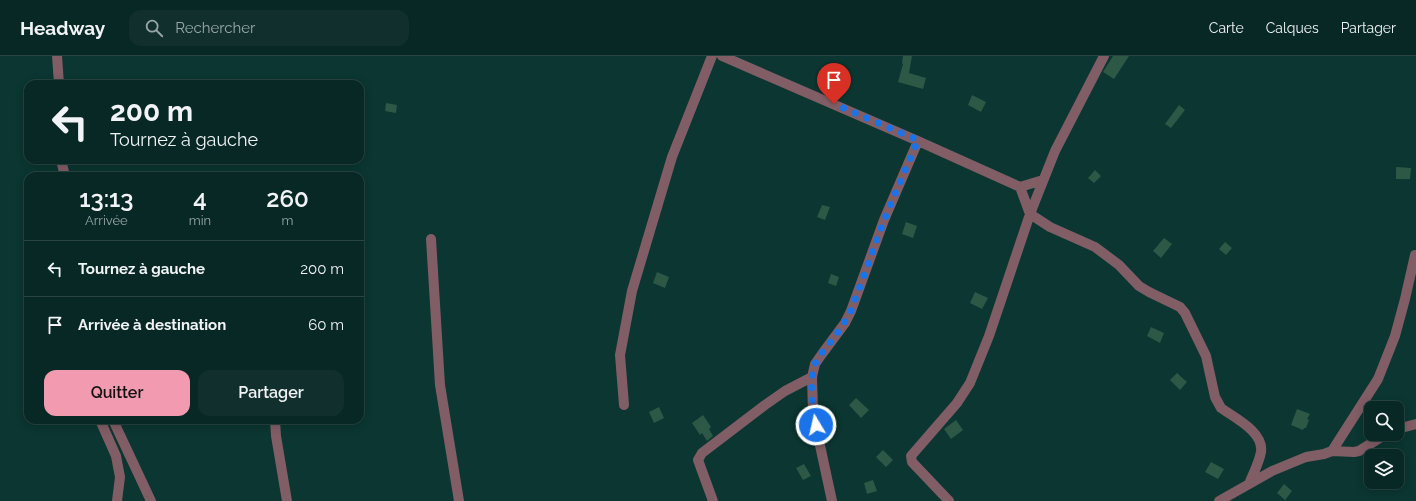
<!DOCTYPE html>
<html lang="fr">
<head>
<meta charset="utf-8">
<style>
  :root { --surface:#082825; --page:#11302d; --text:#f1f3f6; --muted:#98a6a7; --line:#294442; --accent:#f29aaf }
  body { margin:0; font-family:Raleway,sans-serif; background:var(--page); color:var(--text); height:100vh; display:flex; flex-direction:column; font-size:15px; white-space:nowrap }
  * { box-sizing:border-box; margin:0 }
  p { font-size:13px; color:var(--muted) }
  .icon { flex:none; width:22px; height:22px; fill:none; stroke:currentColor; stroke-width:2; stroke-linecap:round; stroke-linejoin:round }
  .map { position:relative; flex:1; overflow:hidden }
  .details { position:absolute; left:24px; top:116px; width:340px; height:252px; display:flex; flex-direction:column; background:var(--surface); border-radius:12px; box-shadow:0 2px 10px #0003,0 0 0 1px var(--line) }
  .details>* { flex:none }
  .banner { position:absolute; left:24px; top:24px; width:340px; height:84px; border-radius:12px; box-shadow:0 2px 10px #0003,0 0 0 1px var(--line); background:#082825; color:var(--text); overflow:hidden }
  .tools { position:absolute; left:1364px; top:345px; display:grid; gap:8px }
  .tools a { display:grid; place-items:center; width:40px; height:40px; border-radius:8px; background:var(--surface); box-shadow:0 2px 10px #0003,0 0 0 1px var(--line); font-size:20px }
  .pin { position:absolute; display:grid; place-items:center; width:34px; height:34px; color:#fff; margin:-41px -17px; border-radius:50% 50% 50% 0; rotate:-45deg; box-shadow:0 0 4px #0007 }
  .pin .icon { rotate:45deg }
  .me { position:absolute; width:44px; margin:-22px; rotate:351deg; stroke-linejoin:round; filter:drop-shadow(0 0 3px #0008) }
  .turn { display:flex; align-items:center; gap:14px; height:84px; padding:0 20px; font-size:18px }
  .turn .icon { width:52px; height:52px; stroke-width:2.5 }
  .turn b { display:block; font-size:28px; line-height:34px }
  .eta { display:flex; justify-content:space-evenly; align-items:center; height:68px; text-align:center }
  .eta b { font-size:24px; font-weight:600; line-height:28px }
  .primary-button { display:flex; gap:8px; margin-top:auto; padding:8px 20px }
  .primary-button a { flex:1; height:46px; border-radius:12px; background:var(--accent); color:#111; font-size:16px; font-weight:600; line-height:46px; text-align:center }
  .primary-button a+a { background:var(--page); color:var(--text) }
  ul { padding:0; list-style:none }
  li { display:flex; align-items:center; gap:12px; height:56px; padding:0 20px; border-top:1px solid var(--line) }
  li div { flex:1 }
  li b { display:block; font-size:15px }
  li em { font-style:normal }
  header { display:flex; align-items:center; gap:24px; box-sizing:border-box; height:56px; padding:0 20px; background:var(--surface); border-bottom:1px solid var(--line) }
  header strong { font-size:19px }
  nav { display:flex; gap:22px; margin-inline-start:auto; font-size:14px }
  .search { width:280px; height:36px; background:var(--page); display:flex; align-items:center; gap:10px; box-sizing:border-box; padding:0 14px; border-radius:12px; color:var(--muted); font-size:15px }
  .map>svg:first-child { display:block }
</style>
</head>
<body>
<header>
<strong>Headway</strong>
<div class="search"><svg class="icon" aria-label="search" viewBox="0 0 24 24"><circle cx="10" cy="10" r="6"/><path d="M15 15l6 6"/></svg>Rechercher</div>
<nav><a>Carte</a><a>Calques</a><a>Partager</a></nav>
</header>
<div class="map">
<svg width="1416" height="445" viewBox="0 0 1416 445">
  <rect width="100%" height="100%" fill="#0b3631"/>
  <path fill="#2d5846" d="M903,0H912L909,17L926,22L923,33L898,26L903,8L902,7Z
    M1113,0H1129L1114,23L1103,16Z
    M972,39L986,46L981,56L968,49Z
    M386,47L397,49L396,57L385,55Z
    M1179,49L1185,54L1171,72L1165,68Z
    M1396,111L1411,112L1410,123H1396Z
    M1095,114L1101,120L1094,127L1088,122Z
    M822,149L830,151L825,164L817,161Z
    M906,166L917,170L913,182L902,178Z
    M1164,182L1172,188L1161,202L1153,195Z
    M1225,186L1232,192L1226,199L1219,193Z
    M657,216L669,221L665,232L653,227Z
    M831,218L839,221L836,230L828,227Z
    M975,236L988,242L982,253L970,247Z
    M1151,271L1164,277L1160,287L1147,280Z
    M1177,317L1187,326L1180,334L1170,324Z
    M856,342L869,354L861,362L849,349Z
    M659,351L664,362L654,367L649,356Z
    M1297,353L1310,358L1307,363L1309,364L1306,372H1304L1303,374L1291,369Z
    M703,359L711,371L709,373L713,380L707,385L702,377L700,379L692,367Z
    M956,364L963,374L951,383L944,373Z
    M883,394L893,404L886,411L876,401Z
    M1211,406L1224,413L1218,423L1205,416Z
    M804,408L811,420L803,424L796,412Z
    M873,424L877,435L867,438L864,427Z
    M1284,428L1292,435L1285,444L1277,437Z"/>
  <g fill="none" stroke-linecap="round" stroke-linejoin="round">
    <path stroke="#815d65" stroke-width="10" d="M57,0L59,28
      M722,0L918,85L1020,131L1043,124
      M61,104L65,120
      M1020,131L1030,158L1050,171L1095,191L1119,209L1139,230L1149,236L1180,251L1185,257L1206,300L1215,341L1221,352C1235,362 1264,376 1261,396C1259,407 1253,418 1249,428
      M431,183L440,329L459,445
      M624,349L620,299L632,235L672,101L712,0
      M100,364L116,400L120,421L117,445
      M113,364L151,445
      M275,364L276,380L287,445
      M1397,373L1416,368
      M1332,395L1378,323L1395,280L1405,243L1415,199H1416
      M713,445L698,404L702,397L765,349L785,335L812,321
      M832,445L813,357L812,321L815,308L822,298L845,267L851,255L884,164L918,85
      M949,445L912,406L911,400L957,347L970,327L989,280L1030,158L1055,95L1104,0
      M1219,445L1272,415L1306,401L1324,398L1332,395L1354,396L1359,395L1386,378"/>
  </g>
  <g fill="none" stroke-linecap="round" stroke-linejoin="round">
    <path stroke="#1a73e8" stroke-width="7" stroke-dasharray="0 12.6" d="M816,369C812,353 809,324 815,308C818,301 824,294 829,288C837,277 845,267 851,255L884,164L918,84L834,48"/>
  </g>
</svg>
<div class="tools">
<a><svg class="icon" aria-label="search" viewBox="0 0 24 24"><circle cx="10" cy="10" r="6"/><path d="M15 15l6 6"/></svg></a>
<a><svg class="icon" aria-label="layers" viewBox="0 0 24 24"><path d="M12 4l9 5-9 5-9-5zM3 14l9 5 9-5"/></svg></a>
</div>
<div class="pin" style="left:834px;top:48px;background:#d93025"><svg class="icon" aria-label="arrive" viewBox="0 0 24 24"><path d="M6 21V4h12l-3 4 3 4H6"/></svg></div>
<svg class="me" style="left:816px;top:369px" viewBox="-20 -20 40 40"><circle r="17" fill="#1a73e8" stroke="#fff" stroke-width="3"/><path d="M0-11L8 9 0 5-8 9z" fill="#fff"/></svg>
<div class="banner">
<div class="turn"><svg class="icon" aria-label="left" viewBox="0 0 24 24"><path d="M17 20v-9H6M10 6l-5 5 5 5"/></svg><div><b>200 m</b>Tournez à gauche</div></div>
</div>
<section class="details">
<div class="eta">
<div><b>13:13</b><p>Arrivée</p></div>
<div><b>4</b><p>min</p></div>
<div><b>260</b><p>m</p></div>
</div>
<ul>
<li><svg class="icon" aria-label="left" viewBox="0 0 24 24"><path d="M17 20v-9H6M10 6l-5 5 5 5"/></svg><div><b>Tournez à gauche</b></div><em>200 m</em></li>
<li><svg class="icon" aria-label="arrive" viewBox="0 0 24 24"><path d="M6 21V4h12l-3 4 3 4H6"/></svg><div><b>Arrivée à destination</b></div><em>60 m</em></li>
</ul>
<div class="primary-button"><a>Quitter</a><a>Partager</a></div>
</section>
</div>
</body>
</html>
